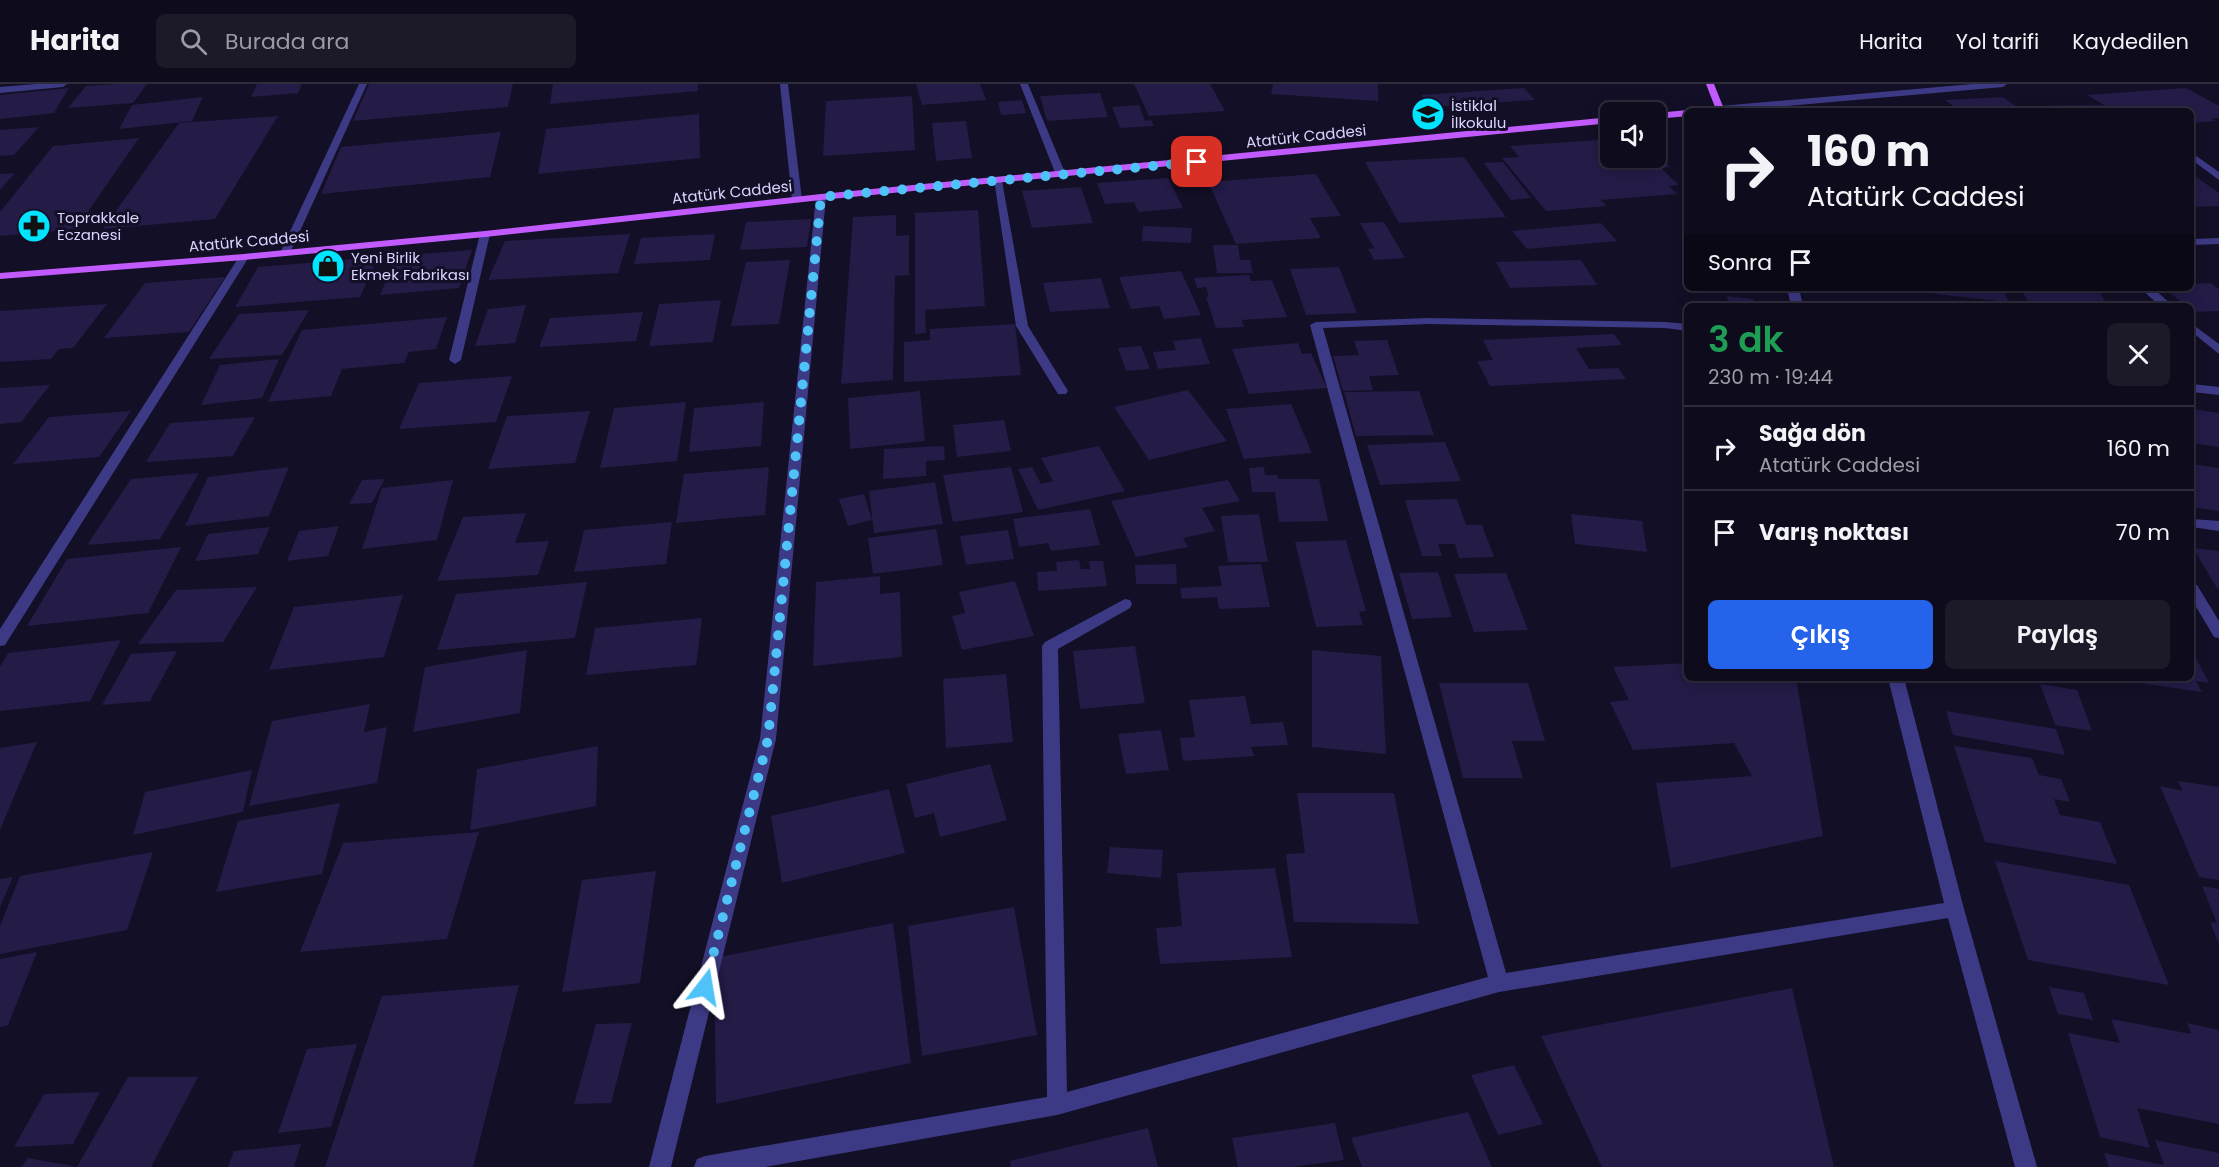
<!DOCTYPE html>
<html lang="tr">
<head>
<meta charset="utf-8">
<style>
  :root { --surface:#0e0b1c; --page:#1c1929; --text:#f1f3f6; --muted:#9b9ba3; --line:#2e2b3b; --accent:#2563eb }
  body { margin:0; font-family:Poppins,sans-serif; background:var(--page); color:var(--text); height:100vh; display:flex; flex-direction:column; font-size:22px; white-space:nowrap }
  * { box-sizing:border-box; margin:0 }
  p { font-size:20px; color:var(--muted) }
  .icon { flex:none; width:33px; height:33px; fill:none; stroke:currentColor; stroke-width:2; stroke-linecap:round; stroke-linejoin:round }
  .map { position:relative; flex:1; overflow:hidden }
  .side { position:absolute; left:1684px; top:219px; width:510px; height:378px; display:flex; flex-direction:column; background:var(--surface); border-radius:9px; box-shadow:0 3px 15px #0003,0 0 0 2px var(--line) }
  .side>* { flex:none }
  .top-card { position:absolute; left:1684px; top:24px; width:510px; height:183px; border-radius:9px; box-shadow:0 3px 15px #0003,0 0 0 2px var(--line); background:#0e0b1c; color:var(--text); overflow:hidden }
  .controls { position:absolute; left:1600px; top:18px; display:grid; gap:12px }
  .controls a { display:grid; place-items:center; width:66px; height:66px; border-radius:9px; background:var(--surface); box-shadow:0 3px 15px #0003,0 0 0 2px var(--line); font-size:30px }
  .pin { position:absolute; display:grid; place-items:center; width:51px; height:51px; color:#fff; margin:-26px; border-radius:12px; box-shadow:0 3px 9px #0006 }
  .me { position:absolute; width:66px; margin:-33px; rotate:14deg; stroke-linejoin:round; filter:drop-shadow(0 0 4px #0008) }
  .turn { display:flex; align-items:center; gap:21px; height:126px; padding:0 24px; font-size:27px }
  .turn .icon { width:78px; height:78px; stroke-width:2.5 }
  .turn b { display:block; font-size:42px; line-height:51px }
  .then { display:flex; align-items:center; height:57px; padding:0 24px; background:#0003; gap:12px; font-size:22px }
  .round { display:grid; place-items:center; flex:none; width:63px; height:63px; border-radius:9px; background:var(--page) }
  .head { display:flex; align-items:center; justify-content:space-between; height:102px; padding:0 24px }
  h1 { font-size:36px; font-weight:600; line-height:45px; color:#1e9e55 }
  .button { display:flex; gap:12px; margin-top:auto; padding:12px 24px }
  .button a { flex:1; height:69px; border-radius:9px; background:var(--accent); color:#fff; font-size:24px; font-weight:600; line-height:69px; text-align:center }
  .button a+a { background:var(--page); color:var(--text) }
  ul { padding:0; list-style:none }
  li { display:flex; align-items:center; gap:18px; height:84px; padding:0 24px; border-top:2px solid var(--line) }
  li div { flex:1 }
  li b { display:block; font-size:22px }
  li em { font-style:normal }
  header { display:flex; align-items:center; gap:36px; box-sizing:border-box; height:84px; padding:0 30px; background:var(--surface); border-bottom:2px solid var(--line) }
  header strong { font-size:28px }
  nav { display:flex; gap:33px; margin-inline-start:auto; font-size:21px }
  .search { width:420px; height:54px; background:var(--page); display:flex; align-items:center; gap:15px; box-sizing:border-box; padding:0 21px; border-radius:9px; color:var(--muted); font-size:22px }
  .map>svg:first-child { display:block }
</style>
</head>
<body>
<header>
<strong>Harita</strong>
<div class="search"><svg class="icon" aria-label="search" viewBox="0 0 24 24"><circle cx="10" cy="10" r="6"/><path d="M15 15l6 6"/></svg>Burada ara</div>
<nav><a>Harita</a><a>Yol tarifi</a><a>Kaydedilen</a></nav>
</header>
<div class="map">
<svg width="2219" height="1083" viewBox="0 0 2219 1083">
  <rect width="100%" height="100%" fill="#130f26"/>
  <path fill="#241b47" d="M115,0H147L133,19L68,24L86,2Z
    M257,0H302L298,9L251,13Z
    M369,0H513L508,23L353,37Z
    M553,0H698V7L550,20Z
    M916,0H980L986,16L922,21Z
    M1134,0H1210L1225,27L1149,32Z
    M1273,0H1378V17L1271,10Z
    M69,4L54,29L0,35V11Z
    M1524,4L1535,16L1432,23L1421,11Z
    M2186,4L2219,22V34H2211L2215,37L2192,39V27H2114L2087,11Z
    M1100,9L1108,33L1047,37L1040,12Z
    M912,12L915,66L823,72L826,17Z
    M203,13L192,37L119,45L132,21Z
    M2003,13L2023,27H1960L1945,16Z
    M1022,16L1026,29L1001,31L998,18Z
    M1139,21L1145,37L1151,36L1154,42L1120,44L1112,23Z
    M2103,21L2111,27H2032L2026,22Z
    M699,30L700,74L538,90L546,45Z
    M278,32L215,135L103,145L179,39Z
    M966,37L972,74L936,77L932,39Z
    M39,43L14,71L0,72V46Z
    M501,48L490,93L321,110L341,63Z
    M139,54L76,145L0,152V128L53,62Z
    M1611,55V74H1656V62L1669,74H1661L1670,83L1661,84L1679,101L1669,102L1677,110L1601,116L1607,122L1546,127L1502,74L1519,73L1510,62Z
    M1464,73L1506,133L1399,139L1365,78Z
    M1503,78L1531,114L1511,116L1484,79Z
    M15,89L0,106V90Z
    M1316,90L1341,132L1310,134L1321,154L1236,160L1208,98Z
    M2192,90L2219,109V122L2192,123Z
    M1168,94L1183,124L1139,128L1134,118L1105,120L1097,99Z
    M1081,103L1093,139L1032,144L1022,107Z
    M978,126L985,222L925,226L926,249L915,250V129Z
    M896,131V152L909,151V191L895,192L893,296L841,300L853,133Z
    M811,135L807,163L740,166L746,138Z
    M1384,138L1405,174L1374,176L1368,165L1374,164L1360,139Z
    M1601,139L1617,157L1527,165L1512,147Z
    M1143,142L1192,144L1191,159L1142,157Z
    M630,150L618,189L488,196L505,157Z
    M715,150L710,176L634,180L641,154Z
    M1213,161H1238L1240,176H1250L1253,189H1217Z
    M472,166L459,204L380,211L396,172Z
    M378,173L360,213L235,223L258,183Z
    M790,176L779,240L731,242L746,178Z
    M1581,176L1597,201L1510,204L1496,178Z
    M1339,183L1357,229L1306,231L1290,185Z
    M1181,187L1201,231L1164,235L1159,222L1131,225L1119,193Z
    M1249,191L1251,197L1272,196L1287,233L1242,236L1244,243L1216,244L1206,213H1209L1206,203L1197,204L1194,194Z
    M225,193L189,248L104,254L145,199Z
    M1101,194L1110,224L1050,228L1043,199Z
    M2211,199L2219,205V227L2195,228L2192,222H2187L2164,204H2192V200Z
    M1933,204H2002L2009,218L1935,210Z
    M2021,204H2097L2108,222H2030Z
    M1727,212L1753,215L1755,222H1729Z
    M721,216L713,258L649,262L659,220Z
    M107,220L73,264L59,265L51,275L0,278V227Z
    M526,221L515,259L475,262L488,225Z
    M309,226L282,271L209,275L239,230Z
    M643,228L636,257L539,263L550,234Z
    M447,233L436,265L409,268L404,279L342,285L331,312L268,318L302,246Z
    M1015,240L1021,291L904,298V258L930,256V245Z
    M1614,250L1622,261L1576,264L1589,285L1618,284L1626,295L1490,302L1477,277L1493,276L1483,256Z
    M1201,254L1210,280L1158,285L1153,268L1176,266L1173,257Z
    M1387,256L1399,291L1369,292L1373,306L1343,307L1333,272L1359,271L1354,257Z
    M1298,259L1302,270L1311,269L1327,304L1249,310L1232,265Z
    M1141,262L1150,285L1126,287L1118,264Z
    M279,275L262,314L201,321L220,281Z
    M512,292L496,338L399,345L419,299Z
    M50,301L21,338L0,340V304Z
    M1188,306L1227,357L1149,376L1114,323Z
    M920,307L925,357L850,365L848,314Z
    M1419,307L1434,351L1356,352L1344,308Z
    M686,318L677,377L600,384L614,324Z
    M764,318L761,362L689,368L694,324Z
    M1291,320L1312,369L1244,375L1226,325Z
    M2192,325L2219,329V363L2192,359Z
    M131,327L99,373L13,380L49,333Z
    M590,327L575,379L488,385L507,332Z
    M255,333L233,372L146,378L170,339Z
    M1004,336L1011,367L957,373L953,341Z
    M1445,358L1461,397L1380,401L1367,361Z
    M944,362L945,376L926,377V392L883,395L884,365Z
    M1099,362L1125,407L1038,426L1018,385L1032,383L1041,400L1053,397L1041,374Z
    M2192,380L2219,384V427L2192,423Z
    M289,383L269,432L185,442L208,393Z
    M769,383L765,431L676,439L684,390Z
    M1011,383L1023,428L953,438L943,391Z
    M1264,383L1265,391H1277L1278,395H1319L1328,437L1279,438L1275,408H1252L1249,384Z
    M199,389L160,455L87,461L131,395Z
    M385,395L372,419L349,420L362,396Z
    M453,396L437,456L362,465L382,404Z
    M1228,396L1240,417L1202,424L1215,447L1183,454L1188,463L1136,473L1111,417Z
    M935,398L943,440L874,449L869,407Z
    M864,410L872,436L848,442L839,415Z
    M1457,415L1466,441H1482L1494,473L1459,474L1455,460H1438L1442,472H1422L1405,416Z
    M1090,425L1100,461L1051,467L1048,459L1019,463L1013,435Z
    M526,429L515,459L549,457L538,491L437,497L463,433Z
    M1259,430L1268,478H1228L1221,432Z
    M1571,430L1642,437L1647,468L1575,460Z
    M672,438L666,480L574,488L584,446Z
    M339,442L328,472L287,477L299,447Z
    M270,443L258,470L195,477L208,450Z
    M936,445L943,481L873,490L868,454Z
    M1008,446L1014,475L966,481L960,452Z
    M1346,456L1366,527L1359,528L1363,541L1316,543L1295,458Z
    M181,463L148,529L27,542L67,475Z
    M2193,464L2219,467V505L2217,504Z
    M1079,476L1081,485H1090L1089,477H1103L1107,502L1038,507L1037,488L1057,487L1056,478Z
    M1176,480L1177,500H1136L1135,481Z
    M1261,480L1270,523L1219,525L1217,513L1182,515L1180,504L1222,502L1218,482Z
    M1438,488L1452,533L1412,535L1399,489Z
    M1506,489L1528,546L1474,548L1454,490Z
    M880,492V510L900,508L902,573L813,582L816,498Z
    M1015,497L1034,552L962,566L952,532L965,529L959,508Z
    M587,498L575,554L437,566L456,510Z
    M257,503L223,558L138,560L176,506Z
    M403,511L384,573L269,586L294,523Z
    M702,534L696,581L586,591L595,544Z
    M121,556L90,617L0,627V583L8,569Z
    M1135,562L1145,619L1080,625L1073,567Z
    M527,566L520,629L413,648L425,583Z
    M1312,566L1381,572L1386,670L1312,663Z
    M2192,566L2209,599L2196,597L2202,608L2112,595L2192,594Z
    M177,567L150,617L102,621L131,570Z
    M1688,579V594H1796L1823,752L1671,784L1656,699L1752,692L1734,659L1633,666L1610,618L1629,616L1613,583Z
    M1006,590L1013,658L946,664L943,595Z
    M1439,599H1528L1545,657H1512L1523,694H1463Z
    M2040,600L2077,606L2092,647L2055,641Z
    M1245,612L1251,640L1283,638L1288,661L1251,663L1254,672L1183,677L1180,654L1195,653L1189,616Z
    M370,620L364,648L387,643L377,699L249,722L272,637Z
    M1946,627L2056,645L2065,671L1953,651Z
    M1161,646L1169,686L1126,690L1118,650Z
    M37,658L0,746V664Z
    M598,662L596,722L470,746L477,685Z
    M1954,662L2032,674L2039,691L2061,695L2070,718L2054,715L2060,731L2100,738L2117,780L1985,758Z
    M990,680L1007,736L940,753L934,729L915,734L906,700Z
    M252,686L243,728L133,751L145,708Z
    M2178,697L2219,703V796L2199,793L2160,702L2183,707Z
    M889,705L905,769L782,799L771,732Z
    M1297,709H1394L1419,840L1294,838L1286,770L1305,769Z
    M340,719L322,790L216,808L238,737Z
    M479,748L447,855L300,868L343,759Z
    M1110,763L1163,766L1161,794L1107,789Z
    M153,768L127,846L0,870V842L20,792Z
    M1995,777L2129,801L2169,901L2028,876Z
    M1275,784L1292,873L1160,880L1156,844L1182,842L1177,789Z
    M656,787L640,899L562,908L582,796Z
    M13,793L0,823V795Z
    M2202,802L2219,805V860L2210,838L2217,839Z
    M1014,823L1037,951L922,972L908,842Z
    M893,839L911,979L716,1020L714,874Z
    M37,868L8,941L0,943V875Z
    M519,901L473,1083H325L382,912Z
    M2049,903L2084,909L2093,936L2058,930Z
    M1792,904L1834,1083H1602L1541,952Z
    M2111,935L2191,950L2187,939L2219,946V1040L2137,1024L2150,1064L2100,1053L2068,949L2120,959Z
    M632,939L611,1019L574,1020L596,940Z
    M357,960L331,1043L278,1049L307,965Z
    M1514,981L1543,1040L1498,1051L1471,991Z
    M128,993H198L151,1083H77Z
    M100,1008L73,1060L14,1063L44,1010Z
    M1468,1028L1492,1083H1362L1351,1054Z
    M1335,1039L1344,1076L1292,1083H1238L1232,1054Z
    M1148,1044L1158,1083H1011L1010,1077Z
    M2155,1056L2219,1069V1083H2109L2104,1069L2164,1081Z
    M301,1060L294,1083H228L234,1067Z
    M28,1074L73,1082V1083H21Z"/>
  <g fill="none" stroke-linecap="round" stroke-linejoin="round">
    <path fill="#3d3a85" fill-rule="evenodd" d="M36,0H67L63,3L0,9V3Z
      M359,0H367L290,169L289,171H281L280,169Z
      M780,0H788L802,116L797,119L792,116Z
      M1020,0H1028L1066,91L1064,93L1056,91Z
      M1973,0H2007L2003,3L1728,27L1716,25L1720,22Z
      M2192,69L2219,88V96L2192,76Z
      M994,95L1002,97L1028,242L1068,307L1066,310H1058L1016,242Z
      M821,110L826,113L776,655L671,1083H649L760,655L816,113Z
      M485,147L490,150L461,276L455,280L449,276L480,150Z
      M2219,154V160L2192,161V155Z
      M244,170L249,173L5,561L0,562V545L239,173Z
      M1787,204H1799L1803,222H1791Z
      M2140,204H2153L2173,222H2160Z
      M1429,234L1665,238L1688,240V247L1665,244L1429,240L1323,244L1506,889L1944,819L1888,594H1904L1964,825L2037,1083H2015L1948,834L1499,908L1057,1031L765,1083H694L697,1075L705,1072L1047,1013L1042,562L1045,558L1125,515L1130,516L1132,520L1130,524L1058,565L1067,1008L1488,893L1310,241L1316,238Z
      M2192,240L2219,260V270L2192,248Z
      M2192,300L2219,303V311L2192,308Z
      M2192,435L2219,437V447L2192,443Z
      M2192,500L2197,501L2219,537V554L2214,553L2192,516Z"/>
    <path fill="#c25bff" fill-rule="evenodd" d="M1706,0H1714L1724,25L1723,27H1699L1715,23Z
      M1688,26L1691,27H1688V32L1656,35V29Z
      M1611,33V39L821,116L485,153L244,176L0,195V189L244,170L485,147L821,110Z"/>
  </g>
  <g fill="none" stroke-linecap="round" stroke-linejoin="round">
    <path stroke="#4fc3f7" stroke-width="10" stroke-dasharray="0 18" d="M705,903L768,655L821,113L1197,78"/>
  </g>
  <defs>
    <g id="school-disc" transform="scale(1.725)"><circle r="9.5" fill="#00e5ff" stroke="#130f26"/><path d="M0-5L7-2L0 1L-7-2ZM-4 1L0 2.5L4 1V4Q0 6-4 4Z" fill="#111"/></g>
    <g id="pharmacy-disc" transform="scale(1.725)"><circle r="9.5" fill="#00e5ff" stroke="#130f26"/><path d="M-2-6h4v4h4v4h-4v4h-4v-4h-4v-4h4Z" fill="#111"/></g>
    <g id="shop-disc" transform="scale(1.725)"><circle r="9.5" fill="#00e5ff" stroke="#130f26"/><path d="M-5-2.5h2.3a2.7 3.5 0 0 1 5.4 0H5L5.5 6h-11ZM-1.5-2.5h3a1.5 2.3 0 0 0-3 0Z" fill="#111"/></g>
  </defs>
  <g fill-rule="evenodd">
    <use href="#school-disc" x="1428" y="30"/>
    <use href="#pharmacy-disc" x="34" y="142"/>
    <use href="#shop-disc" x="328" y="182"/>
  </g>
  <g text-anchor="middle" dominant-baseline="central" stroke-width="6" stroke-linejoin="round" paint-order="stroke">
    <g font-size="15" fill="#d9d4ff" stroke="#130f26" text-anchor="start">
      <text x="1451" y="21">İstiklal<tspan x="1451" dy="17">İlkokulu</tspan></text>
      <text x="57" y="133">Toprakkale<tspan x="57" dy="17">Eczanesi</tspan></text>
      <text x="351" y="173">Yeni Birlik<tspan x="351" dy="17">Ekmek Fabrikası</tspan></text>
    </g>
    <g font-size="15" fill="#d9d4ff" stroke="#130f26">
      <text transform="translate(1306 52) rotate(-6)">Atatürk Caddesi</text>
      <text transform="translate(732 108) rotate(-6)">Atatürk Caddesi</text>
      <text transform="translate(249 157) rotate(-5)">Atatürk Caddesi</text>
    </g>
  </g>
</svg>
<div class="controls">
<a><svg class="icon" aria-label="sound" viewBox="0 0 24 24"><path d="M4 9h4l5-4v14l-5-4H4zM17 9q2 3 0 6"/></svg></a>
</div>
<div class="pin" style="left:1197px;top:78px;background:#d93025"><svg class="icon" aria-label="arrive" viewBox="0 0 24 24"><path d="M6 21V4h12l-3 4 3 4H6"/></svg></div>
<svg class="me" style="left:705px;top:903px" viewBox="-20 -20 40 40"><path d="M0-17L14 15 0 8-14 15z" fill="#4fc3f7" stroke="#fff" stroke-width="4"/></svg>
<div class="top-card">
<div class="turn"><svg class="icon" aria-label="right" viewBox="0 0 24 24"><path d="M7 20v-9h11M14 6l5 5-5 5"/></svg><div><b>160 m</b>Atatürk Caddesi</div></div>
<div class="then">Sonra<svg class="icon" aria-label="arrive" viewBox="0 0 24 24"><path d="M6 21V4h12l-3 4 3 4H6"/></svg></div>
</div>
<section class="side">
<div class="head"><div><h1>3 dk</h1><p>230 m · 19:44</p></div><a class="round"><svg class="icon" aria-label="close" viewBox="0 0 24 24"><path d="M6 6l12 12M18 6L6 18"/></svg></a></div>
<ul>
<li><svg class="icon" aria-label="right" viewBox="0 0 24 24"><path d="M7 20v-9h11M14 6l5 5-5 5"/></svg><div><b>Sağa dön</b><p>Atatürk Caddesi</p></div><em>160 m</em></li>
<li><svg class="icon" aria-label="arrive" viewBox="0 0 24 24"><path d="M6 21V4h12l-3 4 3 4H6"/></svg><div><b>Varış noktası</b></div><em>70 m</em></li>
</ul>
<div class="button"><a>Çıkış</a><a>Paylaş</a></div>
</section>
</div>
</body>
</html>
